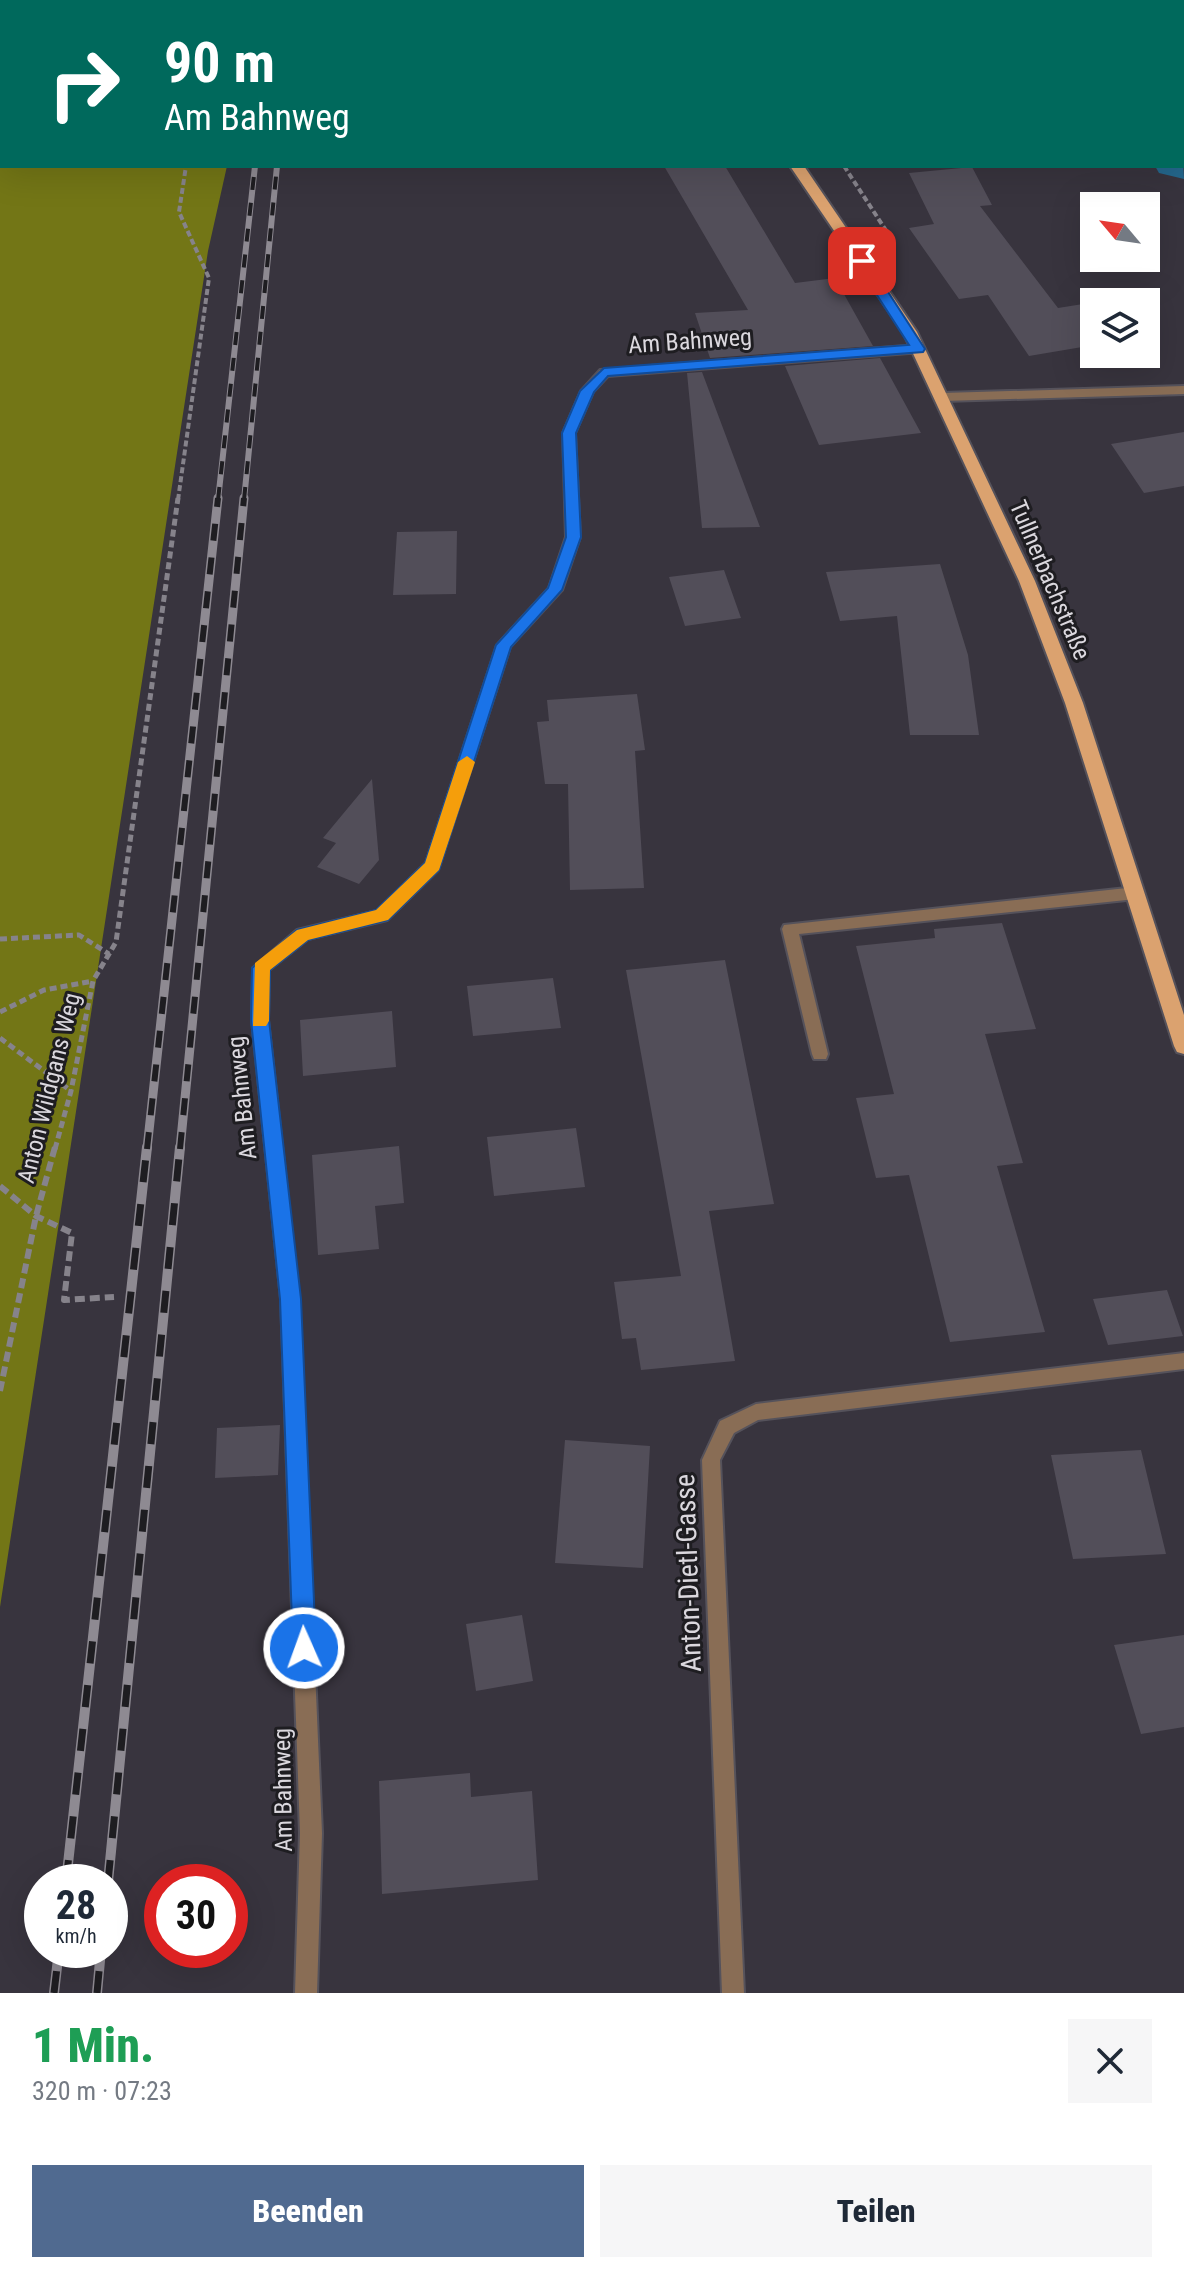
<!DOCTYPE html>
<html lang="de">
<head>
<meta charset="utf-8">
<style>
  :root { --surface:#fff; --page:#f6f6f7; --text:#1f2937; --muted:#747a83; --accent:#506a90 }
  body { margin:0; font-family:"Roboto Condensed",sans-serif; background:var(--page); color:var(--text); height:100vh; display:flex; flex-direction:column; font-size:30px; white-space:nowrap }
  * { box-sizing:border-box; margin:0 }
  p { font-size:26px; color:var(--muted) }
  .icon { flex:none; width:44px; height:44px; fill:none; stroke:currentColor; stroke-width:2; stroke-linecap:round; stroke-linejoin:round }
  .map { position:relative; height:1993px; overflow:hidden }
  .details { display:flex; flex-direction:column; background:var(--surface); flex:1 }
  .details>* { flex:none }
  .top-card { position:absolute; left:0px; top:0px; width:1184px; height:168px; box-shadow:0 8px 32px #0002; background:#00695c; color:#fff; overflow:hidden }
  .needle { width:52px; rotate:299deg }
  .fabs { position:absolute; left:1080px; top:192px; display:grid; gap:16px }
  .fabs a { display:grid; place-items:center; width:80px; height:80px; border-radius:0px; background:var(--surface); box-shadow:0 8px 32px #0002; font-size:40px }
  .speed { position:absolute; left:24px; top:1864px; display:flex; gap:16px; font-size:40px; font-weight:700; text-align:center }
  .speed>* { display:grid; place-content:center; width:104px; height:104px; border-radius:50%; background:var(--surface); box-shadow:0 8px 32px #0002; line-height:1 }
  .speed small { font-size:20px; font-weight:400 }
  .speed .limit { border:12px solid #d22; background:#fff; color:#111 }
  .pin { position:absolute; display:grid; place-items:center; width:68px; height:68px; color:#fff; margin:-34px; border-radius:16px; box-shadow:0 4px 12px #0006 }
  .me { position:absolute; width:88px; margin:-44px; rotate:358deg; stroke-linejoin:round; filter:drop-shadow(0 0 6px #0008) }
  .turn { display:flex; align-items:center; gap:28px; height:168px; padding:0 32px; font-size:36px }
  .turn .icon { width:104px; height:104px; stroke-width:2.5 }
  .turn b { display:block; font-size:56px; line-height:68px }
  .round { display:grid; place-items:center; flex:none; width:84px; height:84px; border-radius:0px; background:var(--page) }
  .headline { display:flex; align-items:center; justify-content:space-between; height:136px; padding:0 32px }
  h1 { font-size:48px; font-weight:800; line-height:60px; color:#1e9e55 }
  .cta { display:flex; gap:16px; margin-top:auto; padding:16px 32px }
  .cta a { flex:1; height:92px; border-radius:0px; background:var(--accent); color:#fff; font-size:32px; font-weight:800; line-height:92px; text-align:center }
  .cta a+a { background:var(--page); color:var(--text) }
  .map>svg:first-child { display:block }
</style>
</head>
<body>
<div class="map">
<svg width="1184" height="1993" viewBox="0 0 1184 1993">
  <rect width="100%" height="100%" fill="#38343e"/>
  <path fill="#585a10" d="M919,0H1184V123L1182,2Z"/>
  <path fill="#737616" d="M0,118L2,166H227L208,251L0,1607Z"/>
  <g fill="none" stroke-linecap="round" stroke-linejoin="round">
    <path fill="#24678c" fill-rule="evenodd" d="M852,0H914L915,2H853Z
      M1182,140L1184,179L1159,173L1155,166H1182Z"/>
  </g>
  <path fill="#524e59" d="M664,166H725L795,283L835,278L873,346L710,358L695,313L748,310Z
    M972,167L992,205L980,206L1058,308L1083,304L1094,319V345L1029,356L988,295L959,299L909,228L934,224L909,173Z
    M880,358L921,433L819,445L785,366Z
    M702,372L760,527L702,528L687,373Z
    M1184,432V486L1144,493L1111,444Z
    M457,531L456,594L393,595L397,532Z
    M940,564L968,655L979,735H910L897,616L840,621L826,572Z
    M724,570L741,618L685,626L669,577Z
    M637,694L645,750L635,751L644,888L570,890L568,784H545L537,722L549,721L547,700Z
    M372,779L379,860L359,884L317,867L336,843L323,838Z
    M1002,923L1036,1029L985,1034L1023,1163L997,1166L1045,1332L950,1342L909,1175L876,1178L856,1098L894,1094L856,946L935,938L934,929Z
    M725,960L774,1204L709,1211L735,1361L641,1370L636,1338L622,1339L614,1282L681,1276L626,970Z
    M553,978L561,1028L473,1036L467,986Z
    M392,1011L396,1067L303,1076L300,1020Z
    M576,1128L585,1187L494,1196L487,1137Z
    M399,1146L404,1203L375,1206L379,1249L318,1255L312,1155Z
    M1167,1290L1183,1336L1108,1345L1093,1299Z
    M280,1425L278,1475L215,1478L217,1428Z
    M565,1440L650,1446L643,1568L555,1563Z
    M1141,1450L1166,1554L1073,1559L1051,1455Z
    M522,1615L533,1681L476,1691L466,1624Z
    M1184,1635V1727L1141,1734L1114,1645Z
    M470,1773L471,1797L532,1791L538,1880L382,1894L379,1781Z"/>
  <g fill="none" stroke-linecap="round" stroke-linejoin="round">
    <g stroke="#55525b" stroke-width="4">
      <path id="lane" d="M1136,887L1144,893L1136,899L799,934L828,1054L826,1059H814L812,1054L782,929L784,925Z"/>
    </g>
    <g stroke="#55525b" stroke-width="4">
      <path id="street" d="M1079,0H1092L1093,2H1080Z
        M1182,57H1184V65H1182Z
        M918,345L924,349L922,352L608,376L593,392L575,433L580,537L562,590L510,647L438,870L387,920L308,939L269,970L268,1020L299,1299L322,1833L317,1993H295L300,1833L281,1299L252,1020L253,968L297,930L377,911L426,863L497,645L549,588L566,537L563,433L581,391L600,370Z
        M1184,386V394L943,401L937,397L943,393Z
        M1184,1353V1369L758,1420L734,1433L720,1460L744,1993H722L702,1460L720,1421L756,1404Z"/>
    </g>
    <g stroke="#55525b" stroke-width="4">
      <path id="primary" d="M679,0H691L692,2H680Z
        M790,166H804L917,332L1035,581L1083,703L1184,1015V1054L1177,1052L1174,1046L1065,703L1019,581L903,332Z"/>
    </g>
    <path stroke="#86838b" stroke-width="4" stroke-dasharray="6 3" stroke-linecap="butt" d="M844,166L887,232
      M178,500L209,278L179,212L186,166"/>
    <path stroke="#86838b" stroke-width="5" stroke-dasharray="7 4" stroke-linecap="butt" d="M0,939L79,935L109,954
      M0,1012L44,990L93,981
      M0,1038L71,1091
      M55,1149L71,1091L93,981L116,942L178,498"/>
    <path stroke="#86838b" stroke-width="6" stroke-dasharray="10 5" stroke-linecap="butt" d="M0,1186L36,1216L72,1233L64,1300L114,1297
      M0,1391L36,1216L55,1147"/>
    <use href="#lane" fill="#896d55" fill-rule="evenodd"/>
    <use href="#street" fill="#896d55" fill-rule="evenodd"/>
    <use href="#primary" fill="#dba26f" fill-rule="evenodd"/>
    <g stroke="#8e8a92" stroke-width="6">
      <path id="rail-far2" d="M218,500L255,166
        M244,500L277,166"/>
    </g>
    <g stroke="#8e8a92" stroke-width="9">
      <path id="rail-far1" d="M147,1149L218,498
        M180,1149L244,498"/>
    </g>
    <g stroke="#8e8a92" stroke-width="10">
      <path id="rail" d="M66,1882L147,1147
        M108,1882L180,1147
        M54,1993L59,1950
        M97,1993L101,1950"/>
    </g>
    <use href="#rail-far2" stroke="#1e1d21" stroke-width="4" stroke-dasharray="13" stroke-linecap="butt"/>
    <use href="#rail-far1" stroke="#1e1d21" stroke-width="6" stroke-dasharray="17" stroke-linecap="butt"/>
    <use href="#rail" stroke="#1e1d21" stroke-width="7" stroke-dasharray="22" stroke-linecap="butt"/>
  </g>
  <path fill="#1a73e8" stroke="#114b97" stroke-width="2" d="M862,257L868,261L925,349L923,352L608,376L594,392L576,433L581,537L562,590L511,647L439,870L388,920L308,940L270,970L269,1020L301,1299L316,1648L312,1655L304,1658L296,1655L293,1648L280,1299L251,1020L252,968L297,930L376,910L425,863L496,645L548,588L566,537L562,433L580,391L604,368L909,345L855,261Z"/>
  <path fill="#f59e0b" d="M467,756L475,762L439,870L388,920L308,940L270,970L269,1021L266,1026H253L255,963L297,930L376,910L425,863L458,762Z"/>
  <g text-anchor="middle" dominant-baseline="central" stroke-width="6" stroke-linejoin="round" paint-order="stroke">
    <g font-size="24" fill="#dbd8de" stroke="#1e1d21">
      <text transform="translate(690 341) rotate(-4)">Am Bahnweg</text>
      <text transform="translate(1050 580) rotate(67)">Tullnerbachstraße</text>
      <text transform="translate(49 1088) rotate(-76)">Anton Wildgans Weg</text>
      <text transform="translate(242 1098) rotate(-96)">Am Bahnweg</text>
      <text transform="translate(283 1790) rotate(-91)">Am Bahnweg</text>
    </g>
    <g font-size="28" fill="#dbd8de" stroke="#1e1d21">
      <text transform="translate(688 1573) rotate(-92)">Anton-Dietl-Gasse</text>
    </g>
  </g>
</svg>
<div class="fabs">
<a><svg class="needle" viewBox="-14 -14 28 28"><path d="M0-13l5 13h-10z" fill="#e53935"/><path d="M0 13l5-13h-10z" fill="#747a83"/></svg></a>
<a><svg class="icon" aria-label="layers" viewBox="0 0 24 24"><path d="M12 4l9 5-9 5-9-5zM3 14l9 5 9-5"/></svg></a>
</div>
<div class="speed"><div>28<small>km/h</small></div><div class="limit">30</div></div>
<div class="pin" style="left:862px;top:261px;background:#d93025"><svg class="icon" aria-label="arrive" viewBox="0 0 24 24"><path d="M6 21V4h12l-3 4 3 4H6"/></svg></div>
<svg class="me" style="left:304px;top:1648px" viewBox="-20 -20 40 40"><circle r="17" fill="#1a73e8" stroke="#fff" stroke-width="3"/><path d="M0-11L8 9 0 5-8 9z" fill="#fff"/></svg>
<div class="top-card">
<div class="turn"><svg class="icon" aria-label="right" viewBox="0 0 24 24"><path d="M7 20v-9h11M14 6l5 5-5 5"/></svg><div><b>90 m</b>Am Bahnweg</div></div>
</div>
</div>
<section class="details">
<div class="headline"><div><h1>1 Min.</h1><p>320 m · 07:23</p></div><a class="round"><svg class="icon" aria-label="close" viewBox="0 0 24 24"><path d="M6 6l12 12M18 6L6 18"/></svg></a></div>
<div class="cta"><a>Beenden</a><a>Teilen</a></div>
</section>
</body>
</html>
